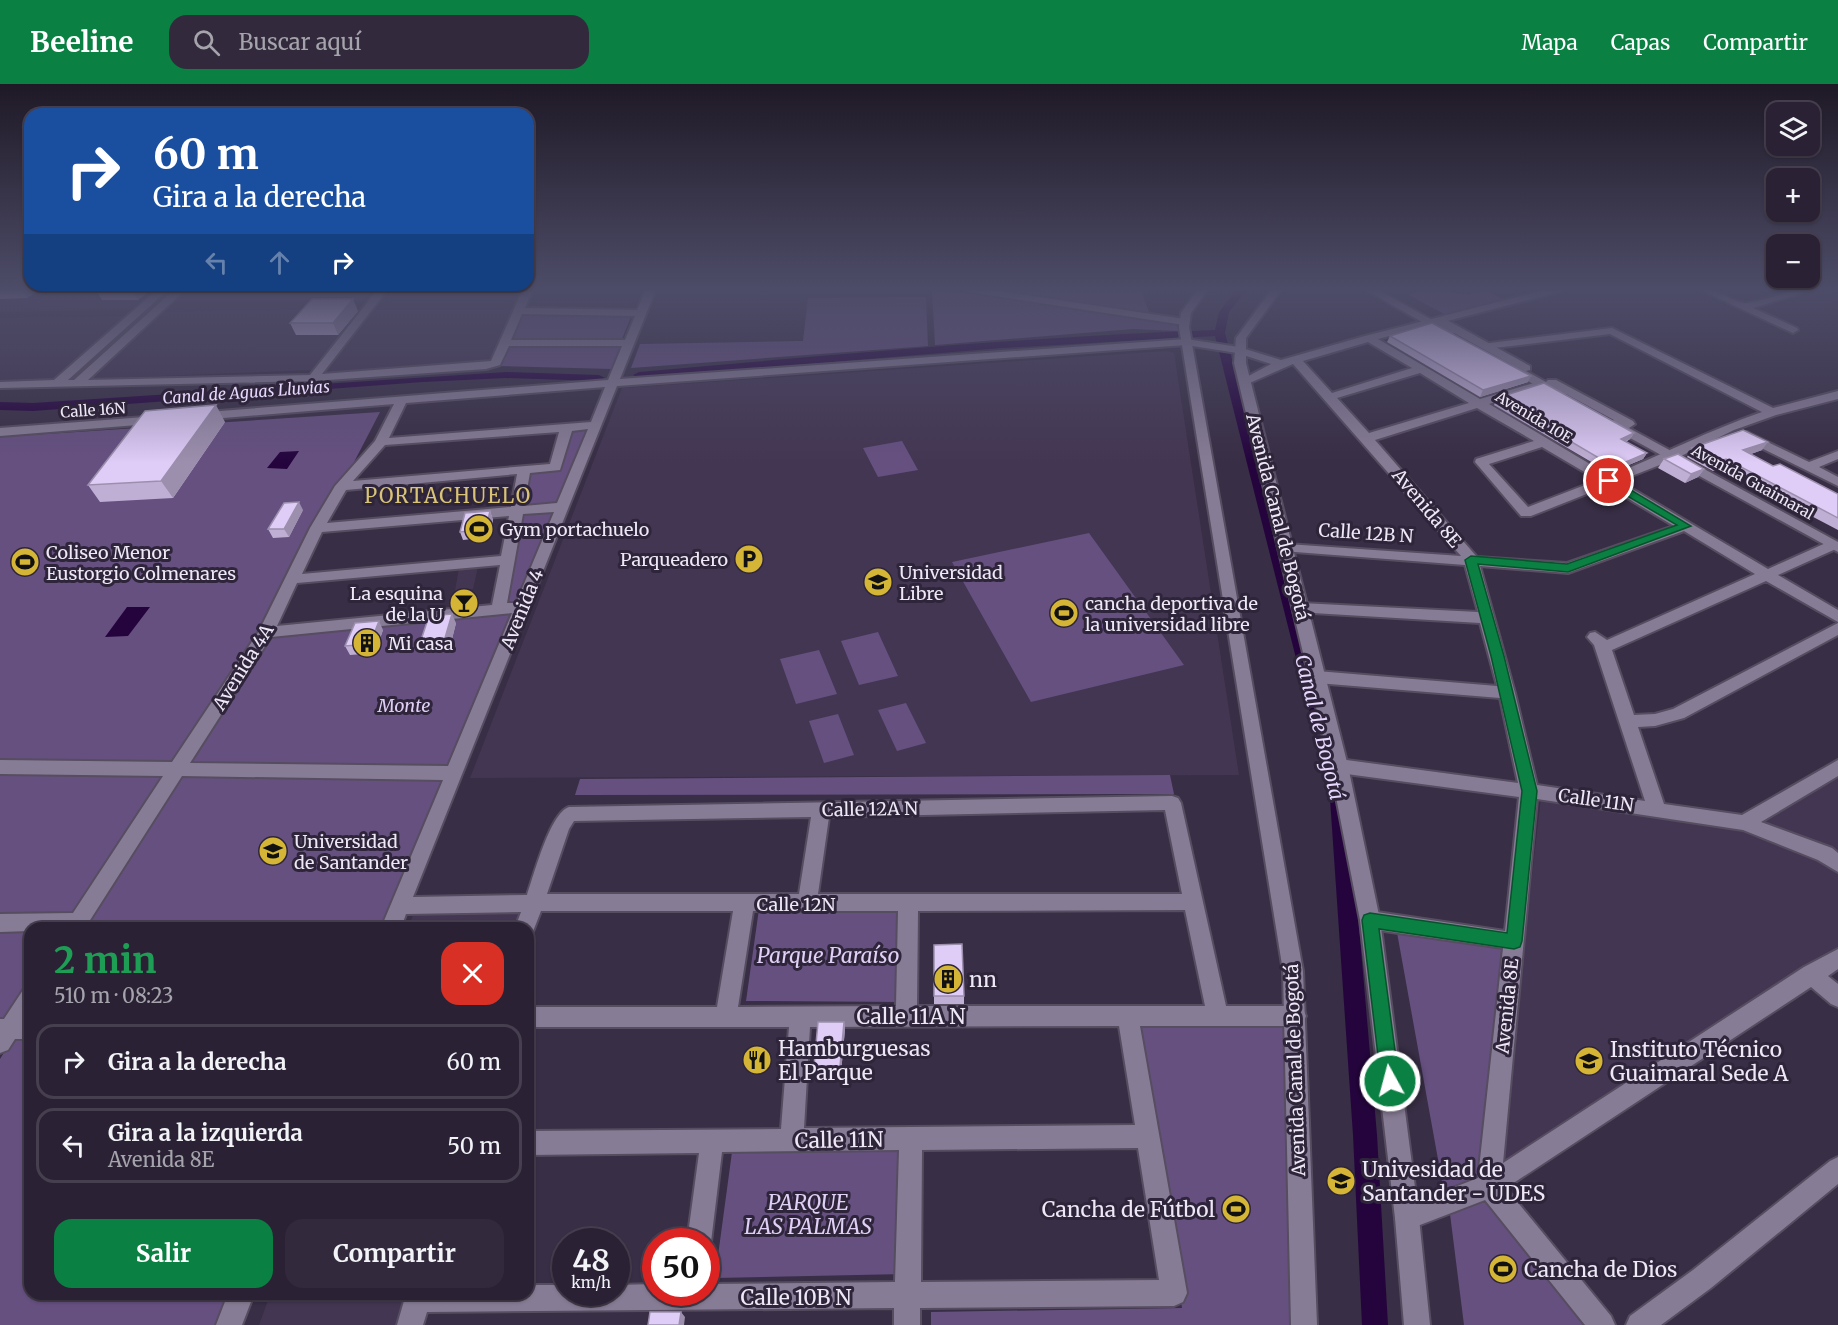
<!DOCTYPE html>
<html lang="es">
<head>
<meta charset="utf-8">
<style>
  :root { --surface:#2a2234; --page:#322a3c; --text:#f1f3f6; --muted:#a5a4ac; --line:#463f4f; --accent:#0b8043 }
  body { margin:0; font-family:Merriweather,serif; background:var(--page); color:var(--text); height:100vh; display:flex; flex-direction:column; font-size:22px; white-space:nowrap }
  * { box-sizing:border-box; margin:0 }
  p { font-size:20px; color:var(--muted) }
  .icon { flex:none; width:33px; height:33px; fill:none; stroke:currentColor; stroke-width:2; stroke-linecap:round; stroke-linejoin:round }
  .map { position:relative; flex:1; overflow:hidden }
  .drawer { position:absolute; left:24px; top:838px; width:510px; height:378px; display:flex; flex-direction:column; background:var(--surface); border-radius:18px; box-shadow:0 2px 4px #0004,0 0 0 2px var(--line) }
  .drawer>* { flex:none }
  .banner { position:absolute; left:24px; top:24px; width:510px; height:183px; border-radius:18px; box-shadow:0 2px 4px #0004,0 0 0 2px var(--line); background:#1a4fa0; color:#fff; overflow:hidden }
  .fabs { position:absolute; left:1766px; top:18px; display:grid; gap:12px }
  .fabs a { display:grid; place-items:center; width:54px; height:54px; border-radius:12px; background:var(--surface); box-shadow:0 2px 4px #0004,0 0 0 2px var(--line); font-size:30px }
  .speed { position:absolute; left:552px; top:1144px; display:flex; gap:12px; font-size:30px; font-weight:700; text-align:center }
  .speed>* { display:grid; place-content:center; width:78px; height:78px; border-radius:50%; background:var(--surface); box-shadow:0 2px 4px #0004,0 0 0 2px var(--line); line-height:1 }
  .speed small { font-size:15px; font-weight:400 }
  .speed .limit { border:9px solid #d22; background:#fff; color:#111 }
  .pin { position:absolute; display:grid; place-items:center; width:51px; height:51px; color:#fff; margin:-26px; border:3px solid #fff; border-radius:50%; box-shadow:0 2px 6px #0007 }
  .me { position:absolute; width:66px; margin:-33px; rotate:353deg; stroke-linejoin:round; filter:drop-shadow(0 0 4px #0008) }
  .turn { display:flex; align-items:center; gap:21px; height:126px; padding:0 30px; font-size:27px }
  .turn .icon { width:78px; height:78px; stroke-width:2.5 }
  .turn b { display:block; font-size:42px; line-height:51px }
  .lanes { display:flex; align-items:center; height:57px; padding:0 30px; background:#0003; justify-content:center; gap:30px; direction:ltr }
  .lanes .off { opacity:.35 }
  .round { display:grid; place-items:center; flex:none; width:63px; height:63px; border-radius:18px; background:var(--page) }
  .headline { display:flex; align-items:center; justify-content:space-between; height:102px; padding:0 30px }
  h1 { font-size:36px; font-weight:700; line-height:45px; color:#1e9e55 }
  .action { display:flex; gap:12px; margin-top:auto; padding:12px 30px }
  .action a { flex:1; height:69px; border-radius:18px; background:var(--accent); color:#fff; font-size:24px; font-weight:700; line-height:69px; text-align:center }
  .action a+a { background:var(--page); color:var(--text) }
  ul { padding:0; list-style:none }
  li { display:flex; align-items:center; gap:18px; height:75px; margin:0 12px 9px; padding:0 18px; border:3px solid var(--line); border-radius:18px }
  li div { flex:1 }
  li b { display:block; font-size:22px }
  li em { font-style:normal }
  header { display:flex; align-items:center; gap:36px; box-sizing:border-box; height:84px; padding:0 30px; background:var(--accent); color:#fff }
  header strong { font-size:28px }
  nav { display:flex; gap:33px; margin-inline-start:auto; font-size:21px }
  .search { width:420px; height:54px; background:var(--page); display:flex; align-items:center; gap:15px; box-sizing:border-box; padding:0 21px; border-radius:18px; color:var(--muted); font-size:22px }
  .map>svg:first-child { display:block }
</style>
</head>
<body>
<header>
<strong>Beeline</strong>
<div class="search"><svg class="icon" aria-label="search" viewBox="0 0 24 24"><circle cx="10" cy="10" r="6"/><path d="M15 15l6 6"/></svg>Buscar aquí</div>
<nav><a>Mapa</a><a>Capas</a><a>Compartir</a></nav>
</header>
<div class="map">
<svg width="1838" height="1241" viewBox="0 0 1838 1241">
  <rect width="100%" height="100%" fill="#382e45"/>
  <path fill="#433652" d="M0,205H153L129,226L0,228Z
    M187,205H373L362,217H174Z
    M364,225L312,286L83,295L158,228Z
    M372,226H518L497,263L491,280L319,290Z
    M127,232L49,298L0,299V234Z
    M1167,267L1174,269L1239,691L470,694L622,304Z
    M478,483L473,505L455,507L459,484Z
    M1838,689V772L1757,737Z
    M1541,714L1748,746L1817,774L1838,788V867L1498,1086Z
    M526,824L520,844H408L415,826Z
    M270,1211H408L399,1241H259Z"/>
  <path fill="#665080" d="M932,205L1166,235L1178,240V247L1133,245L935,261Z
    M978,205H1142L1143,212L1149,228Z
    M1427,205L1470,211L1474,205H1484L1504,216L1446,231L1409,211Z
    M926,213L928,262L631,284L640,260L803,257L808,214Z
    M522,230H632L622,255H508Z
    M507,261L620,262L612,285L498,282Z
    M380,328L266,548L522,523L393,844H30V1210L246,1211L234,1241H0V975L15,951H0V353Z
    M593,340L561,418L521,422L528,385L559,382L571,342Z
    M902,357L918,386L878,393L863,364Z
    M558,423L519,519L503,522L521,427Z
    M1089,449L1184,581L1031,618L952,478Z
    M878,548L898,592L859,601L841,557Z
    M819,566L837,610L796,620L780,575Z
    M906,619L926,659L897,667L878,626Z
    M838,630L854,671L824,679L809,637Z
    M1170,691L1174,710L575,711L580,695Z
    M759,825L905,826L904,918L746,917Z
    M1396,843L1504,860L1482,1094L1445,1114Z
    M1139,942L1283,943L1298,1028L1313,1241H931V1228L1182,1224Z
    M905,1067V1190L715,1194L732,1068Z
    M1489,1112L1594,1241H1464L1450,1130Z"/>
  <path fill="#25043e" d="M299,367L287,385L267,384L280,368Z
    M127,523H150L128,552L105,553Z"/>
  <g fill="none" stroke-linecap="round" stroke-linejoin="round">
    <path fill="#25043e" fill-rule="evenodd" d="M1237,205H1247L1229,228L1225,249L1328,638L1326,642L1320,644L1314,642L1312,638L1215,252L1002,264L639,294L633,291L639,288C831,271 1023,253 1215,246L1219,228Z
      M506,288L599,291L605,294L599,297L506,294L423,298L33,327L0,326V318L33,319Z
      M1339,708L1345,710L1348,715L1377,1051L1388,1241H1362L1353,1051L1330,715L1333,710Z"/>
    <g stroke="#564d60" stroke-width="4">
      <path id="minor" d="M158,205H169L68,296H74L175,205H186L88,296L310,291L378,205H388L322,290L491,277L523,205H533L525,224L637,226L646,205H656L620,295L1186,255L1239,263L1281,276L1365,252L1548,205H1564L1563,207L1378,255L1480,315L1537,298H1545V302L1489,320L1610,392C1661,371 1710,346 1762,328L1610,250L1486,265L1482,264V260L1612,244L1773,324L1838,307V315L1776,331L1734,346L1675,375L1619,397L1768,485L1828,458H1838V464L1778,491L1838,526V538L1766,497L1612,566L1634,631L1655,630L1673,625L1838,539V551L1684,634L1655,642L1638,643L1664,720L1742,731L1838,676V692L1761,738L1832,764L1838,769V788L1818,776L1743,746L1537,715L1503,1079L1804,883L1838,865V885L1828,892L1838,900V923L1831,920L1811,903L1506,1104L1611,1232L1615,1241H1585L1485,1116L1407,1146L1398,1143L1395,1134L1398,1125L1478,1094L1503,864L1370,845L1363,842L1360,836L1363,830L1370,827L1505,847L1519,713L1339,689L1333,687L1330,682L1333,677L1339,675L1518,699L1500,614L1317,599L1311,597L1309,593L1311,589L1317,587L1497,602L1480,539L1296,528L1293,524L1296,520L1301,519L1478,528L1465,481L1282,467L1280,464L1287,460L1461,472L1293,280L1245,301L1241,300V296L1271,280L1237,269L1186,261L617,302L413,813L527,811C534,791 550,729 569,723L1172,712L1178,714L1181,719L1226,922H1295L1303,925L1306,932L1303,939L1295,942H1140L1187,1209L1183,1218L1174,1222L920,1224V1241H894V1224L427,1228L423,1241H397L406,1210H528V1201H566V1209H616V1201L656,1200V1209H706V1200L895,1198L899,1066L722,1068L711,1158L706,1167V1158H687L699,1069L528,1071V1047L781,1045L789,943H528V923H717L733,827H541L532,850L528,852V844H515L521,828L406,830L401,844H381L443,696L182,692L85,844H30V847L0,848V830L73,829L163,692L0,690V676L172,678L259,547L310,444L335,402L375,357L394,320L199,336L193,332L195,329L608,296L622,262H509L500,281L486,285L313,297L0,304V298L54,296ZM522,230L635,232L625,256H511ZM1368,258L1412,284L1332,309L1303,277ZM1420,289L1469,319L1369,349L1337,314ZM605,303L591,338L389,354L406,319ZM1477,324L1534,357L1476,375L1475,378L1521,432H1531L1607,402L1674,442L1567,479L1477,473L1375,356ZM588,345L557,419L524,422L530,389L560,386L572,347ZM559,348L550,380L353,397L385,361ZM1542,363L1598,396L1528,423L1489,380ZM517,390L511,423L327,439L346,406ZM554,428L516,519H507L523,430ZM509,432L501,472L302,490L322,448ZM1684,447L1755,490L1607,556L1595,548L1590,549L1587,553L1594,561L1645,717L1537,701L1515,609L1480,482L1568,489ZM500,481L492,521L277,542L297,499ZM512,529L448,682L190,679L271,553ZM1165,726L1182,810H818L829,733ZM811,733L799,810H547L569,745L574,737ZM1185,826L1205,922H917L918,827ZM753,827H898L896,922L738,923ZM1119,942L1135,1041L804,1044L810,943ZM1138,1064L1159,1196L921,1198L922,1066Z
        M964,205H987L1184,235L1189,238L1184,241L969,208Z
        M1699,205C1717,204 1735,220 1747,219C1770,216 1791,204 1815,205L1753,224L1797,244L1798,246L1793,249Z
        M158,332L164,336L162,339L0,352V344Z
        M1747,348L1809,378L1838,367V375L1819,383L1838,393V402L1743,355L1741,352L1743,349Z
        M30,903V932L28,935H30V955H15L8,966L0,969V935H4L23,906Z
        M1838,1073V1100L1711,1204L1661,1241H1626L1630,1232L1693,1186L1830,1077Z
        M228,1210H254L242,1241H216Z"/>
    </g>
    <g stroke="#564d60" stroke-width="4">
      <path id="tertiary" d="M1364,205H1376L1436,238L1437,235H1445L1530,282V286L1526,287L1546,298L1548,296H1556L1633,337L1635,340L1629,344L1838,458V468L1610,343L1608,340L1614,336L1566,310L1560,314L1556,312L1507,286V282L1512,281L1454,249L1453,251H1445Z"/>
    </g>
    <g stroke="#564d60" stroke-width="4">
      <path id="secondary" d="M1198,205H1208L1191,229L1189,243L1303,887L1317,1241H1291L1283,887L1179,243L1181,229Z
        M1272,205H1282L1246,254V279L1348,682L1380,836L1419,1134L1430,1241H1404L1395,1134L1360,836L1330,682L1234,279L1236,254Z"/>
    </g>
    <use href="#minor" fill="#877c95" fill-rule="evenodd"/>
    <use href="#tertiary" fill="#877c95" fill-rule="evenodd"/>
    <use href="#secondary" fill="#877c95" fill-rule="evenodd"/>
  </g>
  <path fill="#c0afd4" d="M0,205H39L27,214L0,215Z
    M101,205H151L138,216H102L97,208Z
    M358,227L338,251H296L290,239Z
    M1390,252L1528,298L1480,313L1387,258Z
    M1497,314L1634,349L1630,355L1626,358L1647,369L1643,375L1610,389L1494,321Z
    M225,338L173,414L100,418L88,401Z
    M1692,364L1762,366L1751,370L1773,382L1838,410V446L1720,384L1713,387L1687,373Z
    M1664,375L1704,385L1698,393L1685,399L1658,384Z
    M303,426L289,453L273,454L268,445Z
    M490,427L493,436L490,453L463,456L460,448Z
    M456,539L450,563L426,565L421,556Z
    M383,546L375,569L350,571L345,562Z
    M934,861L964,912V920H934Z
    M844,938L845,945L841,989H815L814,982Z"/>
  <path fill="#9c8fad" d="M21,205H39L27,214Z
    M137,205H151L138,216L133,208Z
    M353,215L358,227L338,251L333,239Z
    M1531,292L1528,298L1480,313L1483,306Z
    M216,321L225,338L173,414L161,397Z
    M1634,349L1630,355L1617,361L1621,355Z
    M1768,358L1762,366L1737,375L1743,366Z
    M1647,369L1643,375L1610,389L1614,383Z
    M1726,375L1720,384L1713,387L1719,378Z
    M1704,385L1698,393L1685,399L1691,390Z
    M299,418L303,426L289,453L284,445Z
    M490,427L493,436L490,453L486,445Z
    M452,530L456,539L450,563L445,554Z
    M379,537L383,546L375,569L370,560Z
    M844,938L845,945L841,989L840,982Z
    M681,1228L685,1233L684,1241H679Z"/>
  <path fill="#dfccf7" stroke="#9c8fad" stroke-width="1.5" d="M101,205H137L133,208H97Z
    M312,215H353L333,239H290Z
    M1432,239L1531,292L1483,306L1390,252Z
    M1544,299L1634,349L1621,355L1647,369L1614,383L1497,314Z
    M216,321L161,397L88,401L145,327Z
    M1743,346L1768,358L1743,366L1773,382L1780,380L1838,410V434L1726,375L1719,378L1692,364Z
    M1678,370L1704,385L1691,390L1664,375Z
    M299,418L284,445H268L284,419Z
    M490,427L486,445L460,448L465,429Z
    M452,530L445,554L421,556L429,532Z
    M379,537L370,560L345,562L355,539Z
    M962,860L964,912H934V861Z
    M818,938H844L840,982H814Z
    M650,1228H681L679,1241H648Z"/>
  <linearGradient id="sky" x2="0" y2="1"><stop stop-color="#1f1926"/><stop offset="0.54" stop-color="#4d4c68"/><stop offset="1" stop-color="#4d4c68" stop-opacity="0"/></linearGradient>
  <rect width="1838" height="379" fill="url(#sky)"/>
  <path fill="#0b8043" stroke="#07532c" stroke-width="1.5" d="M1609,393L1691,442L1568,488L1478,480L1504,572L1537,707L1522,857L1520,863L1514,865L1379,845L1399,997L1396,1003L1390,1006L1383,1003L1381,997L1362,836L1364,831L1370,829L1507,849L1522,707L1491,572L1465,476L1471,472L1567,480L1677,441L1605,399L1603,397Z"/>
  <defs>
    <g id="stadium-disc" transform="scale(1.5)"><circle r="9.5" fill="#d5b535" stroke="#2e253a"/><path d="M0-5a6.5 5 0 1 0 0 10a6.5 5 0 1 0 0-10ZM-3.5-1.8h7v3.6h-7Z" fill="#111"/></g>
    <g id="parking-disc" transform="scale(1.5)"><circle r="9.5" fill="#d5b535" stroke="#2e253a"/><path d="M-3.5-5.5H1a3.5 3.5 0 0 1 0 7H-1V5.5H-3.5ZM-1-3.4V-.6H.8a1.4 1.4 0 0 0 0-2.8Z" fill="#111"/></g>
    <g id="university-disc" transform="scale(1.5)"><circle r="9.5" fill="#d5b535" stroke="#2e253a"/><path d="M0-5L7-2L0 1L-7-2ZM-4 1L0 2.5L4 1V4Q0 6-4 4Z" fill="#111"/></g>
    <g id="bar-disc" transform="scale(1.5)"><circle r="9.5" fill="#d5b535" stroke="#2e253a"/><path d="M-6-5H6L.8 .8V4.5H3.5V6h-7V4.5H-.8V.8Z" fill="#111"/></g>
    <g id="building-disc" transform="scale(1.5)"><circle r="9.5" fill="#d5b535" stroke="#2e253a"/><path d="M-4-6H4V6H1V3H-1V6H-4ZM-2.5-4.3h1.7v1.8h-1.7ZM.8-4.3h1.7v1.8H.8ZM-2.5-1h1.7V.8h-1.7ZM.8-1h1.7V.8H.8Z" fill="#111"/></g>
    <g id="restaurant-disc" transform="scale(1.5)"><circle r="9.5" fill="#d5b535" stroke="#2e253a"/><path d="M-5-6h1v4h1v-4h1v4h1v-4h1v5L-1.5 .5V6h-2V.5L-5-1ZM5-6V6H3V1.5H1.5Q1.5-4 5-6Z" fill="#111"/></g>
  </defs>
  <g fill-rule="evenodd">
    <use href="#stadium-disc" x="479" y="445"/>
    <use href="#parking-disc" x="749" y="475"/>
    <use href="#stadium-disc" x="25" y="478"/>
    <use href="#university-disc" x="878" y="498"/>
    <use href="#bar-disc" x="464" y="519"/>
    <use href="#stadium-disc" x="1064" y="529"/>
    <use href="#building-disc" x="367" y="559"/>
    <use href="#university-disc" x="273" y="767"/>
    <use href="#building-disc" x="948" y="895"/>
    <use href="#restaurant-disc" x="757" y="976"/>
    <use href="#university-disc" x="1589" y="977"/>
    <use href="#university-disc" x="1341" y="1097"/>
    <use href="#stadium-disc" x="1236" y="1125"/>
    <use href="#stadium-disc" x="1503" y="1185"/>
  </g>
  <g text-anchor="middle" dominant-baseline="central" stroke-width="6" stroke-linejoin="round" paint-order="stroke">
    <g font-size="15" fill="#eee8f6" stroke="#2e253a">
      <text transform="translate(93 326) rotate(-4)">Calle 16N</text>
      <text transform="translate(1534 333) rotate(31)">Avenida 10E</text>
      <text transform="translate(1753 398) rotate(29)">Avenida Guaimaral</text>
    </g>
    <g font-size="16" font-style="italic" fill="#e7d8fd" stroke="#2e253a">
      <text transform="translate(246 308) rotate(-4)">Canal de Aguas Lluvias</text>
    </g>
    <g font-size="18" fill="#eee8f6" stroke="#2e253a">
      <text transform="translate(1427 424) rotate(50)">Avenida 8E</text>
      <text transform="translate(1278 433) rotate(76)">Avenida Canal de Bogotá</text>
      <text transform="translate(1366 449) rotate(4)">Calle 12B N</text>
      <text transform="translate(522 525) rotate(-68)">Avenida 4</text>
      <text transform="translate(243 583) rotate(-58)">Avenida 4A</text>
      <text transform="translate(1596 716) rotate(8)">Calle 11N</text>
      <text transform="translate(870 725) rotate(-1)">Calle 12A N</text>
      <text x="796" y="820">Calle 12N</text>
      <text transform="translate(1507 922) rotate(-84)">Avenida 8E</text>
      <text transform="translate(1295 986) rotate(-92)">Avenida Canal de Bogotá</text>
    </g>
    <g font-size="18" fill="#eee8f6" stroke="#2e253a" text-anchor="start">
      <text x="500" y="445">Gym portachuelo</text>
      <text x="46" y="468">Coliseo Menor<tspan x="46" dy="21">Eustorgio Colmenares</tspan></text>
      <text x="728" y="475" text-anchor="end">Parqueadero</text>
      <text x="899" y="488">Universidad<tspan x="899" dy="21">Libre</tspan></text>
      <text x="443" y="509" text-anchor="end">La esquina<tspan x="443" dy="21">de la U</tspan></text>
      <text x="1085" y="519">cancha deportiva de<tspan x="1085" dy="21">la universidad libre</tspan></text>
      <text x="388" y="559">Mi casa</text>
      <text x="294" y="757">Universidad<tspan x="294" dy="21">de Santander</tspan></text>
    </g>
    <g font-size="18" font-style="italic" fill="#e0d0f5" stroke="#2e253a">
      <text x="404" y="621">Monte</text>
    </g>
    <g font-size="20" letter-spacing="1.5" fill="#d8c376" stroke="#2e253a">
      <text x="448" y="411">PORTACHUELO</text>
    </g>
    <g font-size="20" font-style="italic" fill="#e7d8fd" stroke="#2e253a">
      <text transform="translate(1320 643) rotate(76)">Canal de Bogotá</text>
    </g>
    <g font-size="21" font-style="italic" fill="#e0d0f5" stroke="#2e253a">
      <text x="828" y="871">Parque Paraíso</text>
      <text x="808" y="1118">PARQUE<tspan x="808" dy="24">LAS PALMAS</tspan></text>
    </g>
    <g font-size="21" fill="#eee8f6" stroke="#2e253a" text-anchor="start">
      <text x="969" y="895">nn</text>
      <text x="778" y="964">Hamburguesas<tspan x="778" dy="24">El Parque</tspan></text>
      <text x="1610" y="965">Instituto Técnico<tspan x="1610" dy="24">Guaimaral Sede A</tspan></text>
      <text x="1362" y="1085">Univesidad de<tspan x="1362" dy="24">Santander - UDES</tspan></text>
      <text x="1215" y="1125" text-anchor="end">Cancha de Fútbol</text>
      <text x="1524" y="1185">Cancha de Dios</text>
    </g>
    <g font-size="21" fill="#eee8f6" stroke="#2e253a">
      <text x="911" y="932">Calle 11A N</text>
      <text transform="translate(839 1056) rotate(-1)">Calle 11N</text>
      <text x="796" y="1213">Calle 10B N</text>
    </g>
  </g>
</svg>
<div class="fabs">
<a><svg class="icon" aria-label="layers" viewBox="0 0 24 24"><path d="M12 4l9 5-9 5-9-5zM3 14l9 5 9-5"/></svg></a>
<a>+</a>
<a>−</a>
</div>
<div class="speed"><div>48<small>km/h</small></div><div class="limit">50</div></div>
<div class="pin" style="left:1609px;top:397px;background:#d93025"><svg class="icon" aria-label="arrive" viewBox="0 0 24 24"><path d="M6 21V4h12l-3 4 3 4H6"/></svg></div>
<svg class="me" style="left:1390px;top:997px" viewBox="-20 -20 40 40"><circle r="17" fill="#0b8043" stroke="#fff" stroke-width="3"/><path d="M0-11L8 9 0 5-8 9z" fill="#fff"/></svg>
<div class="banner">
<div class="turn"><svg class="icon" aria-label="right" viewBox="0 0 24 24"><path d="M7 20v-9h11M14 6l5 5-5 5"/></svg><div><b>60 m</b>Gira a la derecha</div></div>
<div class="lanes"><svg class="icon off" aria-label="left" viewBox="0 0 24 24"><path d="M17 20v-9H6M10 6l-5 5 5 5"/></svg><svg class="icon off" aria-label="ahead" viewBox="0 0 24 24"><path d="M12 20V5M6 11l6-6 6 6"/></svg><svg class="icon" aria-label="right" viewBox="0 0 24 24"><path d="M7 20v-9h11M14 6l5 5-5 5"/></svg></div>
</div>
<section class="drawer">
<div class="headline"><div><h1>2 min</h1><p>510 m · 08:23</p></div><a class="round" style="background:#d93025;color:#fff"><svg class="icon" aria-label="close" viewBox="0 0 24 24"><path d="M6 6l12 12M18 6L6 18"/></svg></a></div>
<ul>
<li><svg class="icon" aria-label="right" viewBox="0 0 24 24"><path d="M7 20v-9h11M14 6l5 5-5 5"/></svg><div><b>Gira a la derecha</b></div><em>60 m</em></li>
<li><svg class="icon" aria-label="left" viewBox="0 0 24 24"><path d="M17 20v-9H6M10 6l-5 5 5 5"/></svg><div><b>Gira a la izquierda</b><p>Avenida 8E</p></div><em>50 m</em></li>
</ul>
<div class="action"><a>Salir</a><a>Compartir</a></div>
</section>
</div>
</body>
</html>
